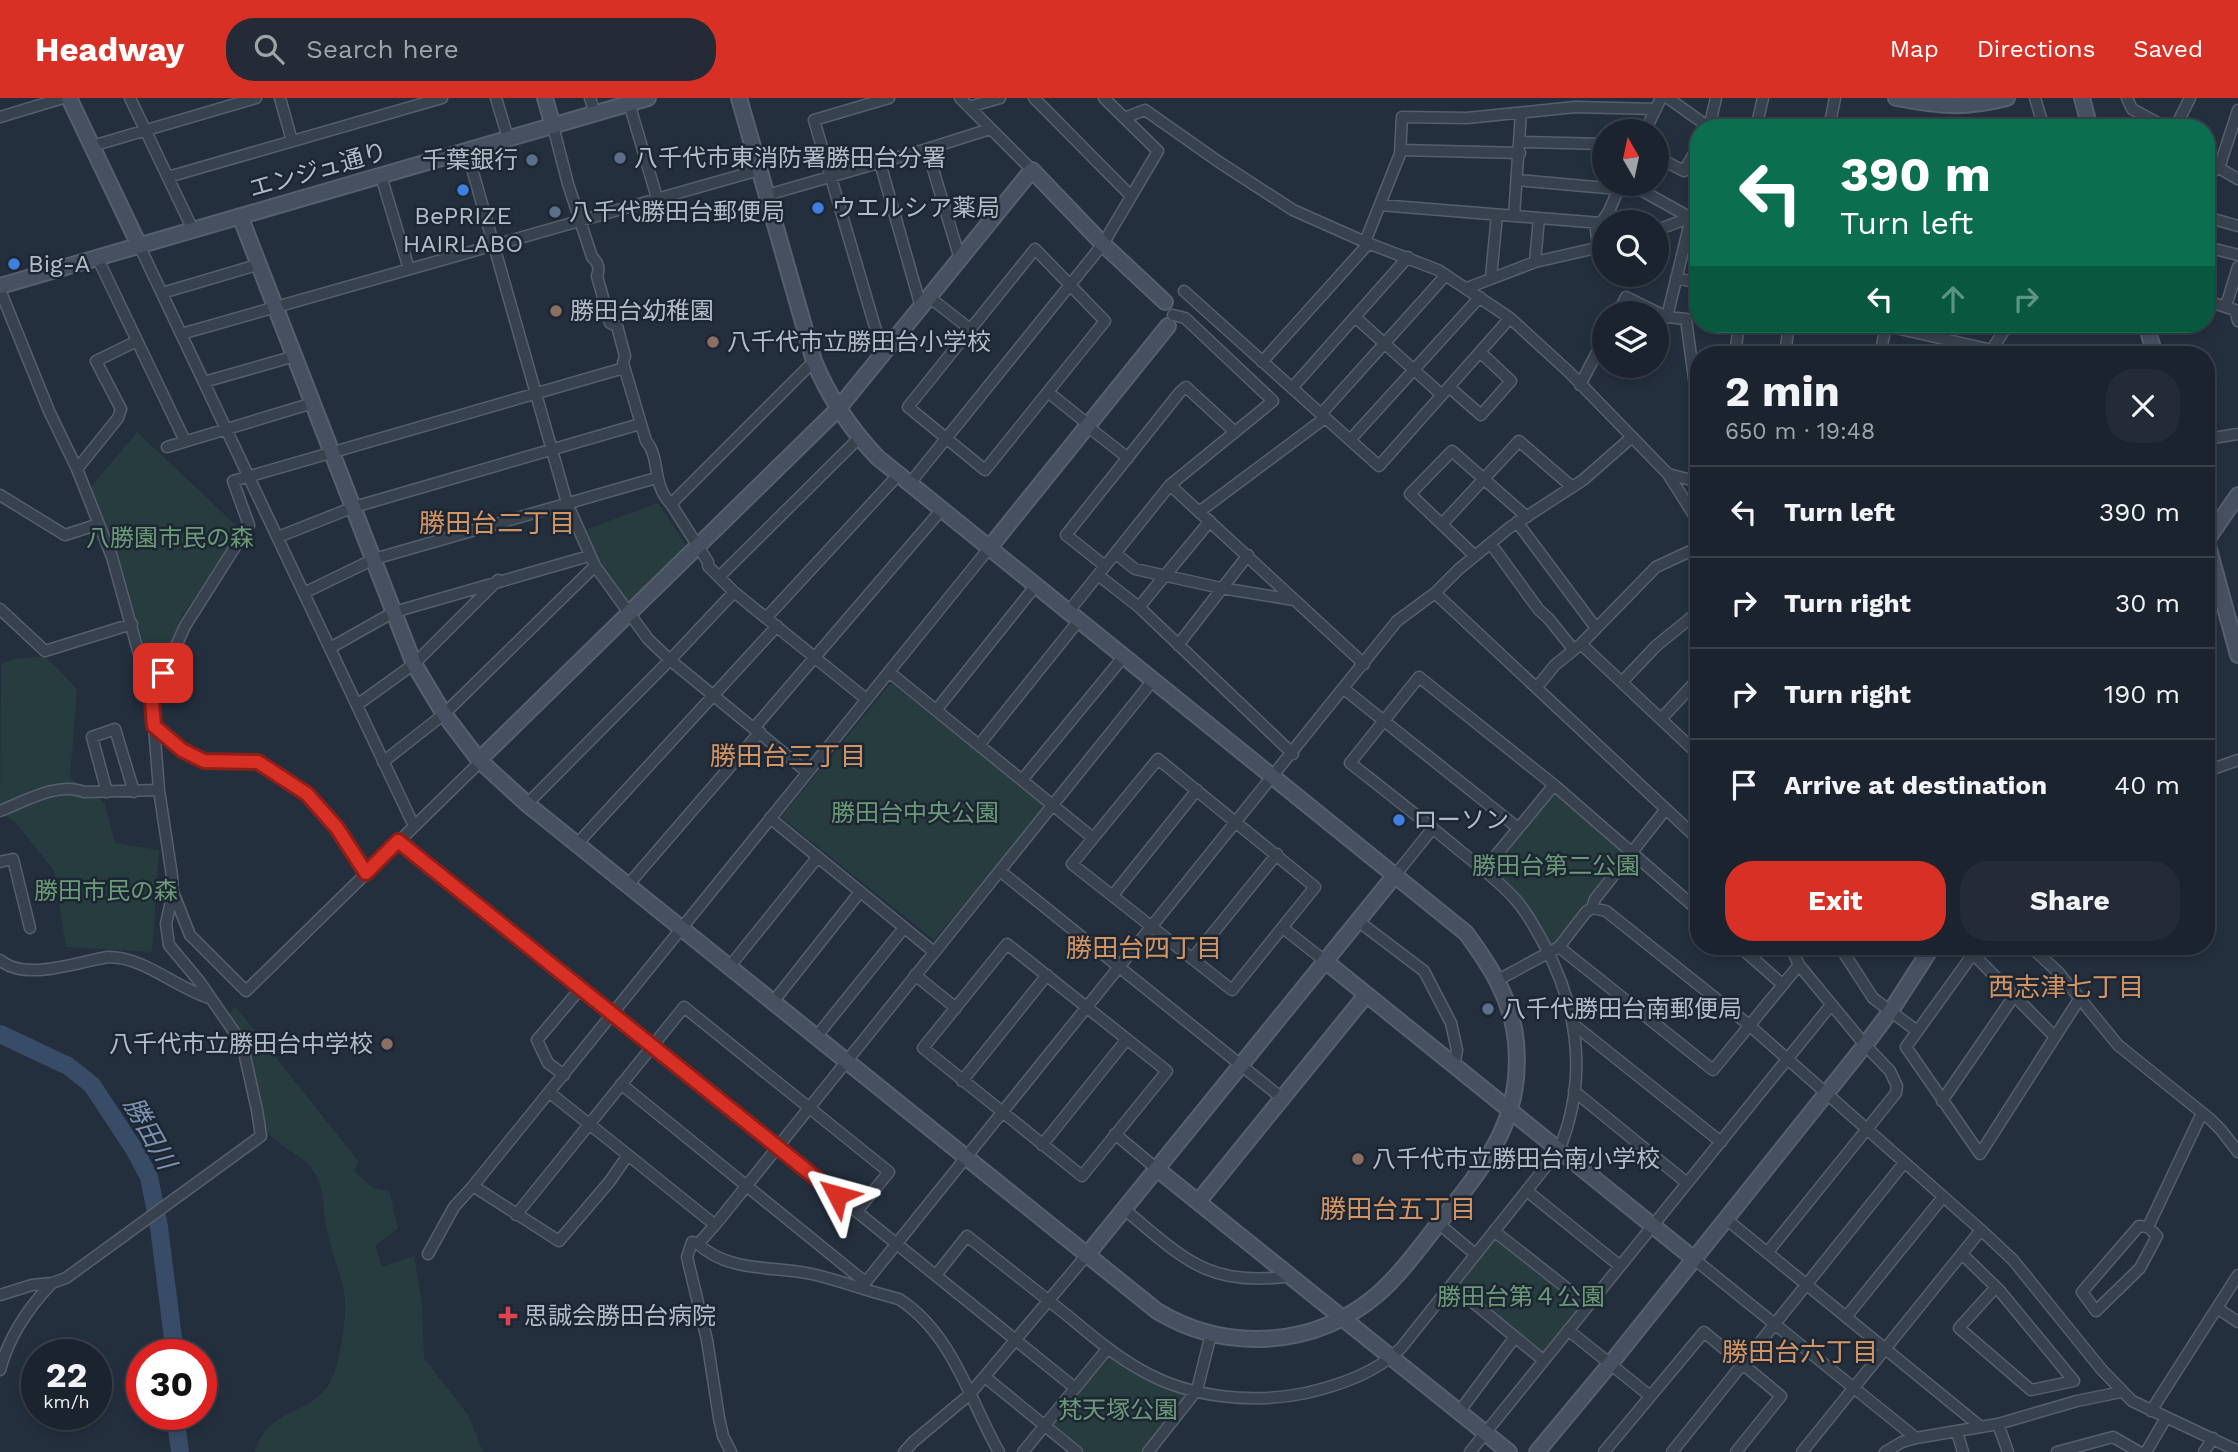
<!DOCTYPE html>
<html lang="en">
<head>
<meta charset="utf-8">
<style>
  :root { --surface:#1b232e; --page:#242b36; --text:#f1f3f6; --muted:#a0a4aa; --line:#39404a; --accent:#d93025 }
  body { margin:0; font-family:"Work Sans","Noto Sans JP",sans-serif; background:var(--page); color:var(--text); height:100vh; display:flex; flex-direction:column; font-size:26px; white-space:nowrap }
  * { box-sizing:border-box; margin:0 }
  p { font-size:23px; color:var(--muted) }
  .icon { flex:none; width:38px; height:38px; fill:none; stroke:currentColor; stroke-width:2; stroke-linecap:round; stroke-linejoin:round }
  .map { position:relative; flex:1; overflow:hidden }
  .sheet { position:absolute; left:1690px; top:248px; width:525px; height:609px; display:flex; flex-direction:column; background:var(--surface); border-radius:28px; box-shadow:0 4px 10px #0003,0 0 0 2px var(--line) }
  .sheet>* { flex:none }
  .top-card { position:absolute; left:1690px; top:21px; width:525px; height:214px; border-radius:28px; box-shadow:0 4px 10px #0003,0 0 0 2px var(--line); background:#0b6e4f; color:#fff; overflow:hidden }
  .needle { width:46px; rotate:351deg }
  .fabs { position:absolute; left:1592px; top:21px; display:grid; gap:14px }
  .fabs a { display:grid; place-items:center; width:77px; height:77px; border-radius:50%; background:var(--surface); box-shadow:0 4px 10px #0003,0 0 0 2px var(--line); font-size:35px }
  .speed { position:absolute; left:21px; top:1241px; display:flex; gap:14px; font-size:35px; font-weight:700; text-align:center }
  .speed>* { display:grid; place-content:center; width:91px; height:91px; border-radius:50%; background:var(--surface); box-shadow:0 4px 10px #0003,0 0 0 2px var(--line); line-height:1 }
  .speed small { font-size:18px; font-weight:400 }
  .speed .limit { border:10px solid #d22; background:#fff; color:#111 }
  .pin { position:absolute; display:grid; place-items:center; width:60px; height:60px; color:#fff; margin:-30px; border-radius:14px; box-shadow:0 4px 10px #0006 }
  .me { position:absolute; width:77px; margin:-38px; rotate:309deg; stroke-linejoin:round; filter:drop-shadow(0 0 5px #0008) }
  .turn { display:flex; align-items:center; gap:24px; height:147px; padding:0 35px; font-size:32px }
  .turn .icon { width:91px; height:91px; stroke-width:2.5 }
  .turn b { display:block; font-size:49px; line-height:60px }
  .lanes { display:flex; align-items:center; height:66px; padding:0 35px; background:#0003; justify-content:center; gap:35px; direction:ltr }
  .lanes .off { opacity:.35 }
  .round { display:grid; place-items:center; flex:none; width:74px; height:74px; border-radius:28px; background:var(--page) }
  .summary { display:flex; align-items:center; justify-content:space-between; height:119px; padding:0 35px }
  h1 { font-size:42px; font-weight:700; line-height:52px }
  .button { display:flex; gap:14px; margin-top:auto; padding:14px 35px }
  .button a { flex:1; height:80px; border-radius:28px; background:var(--accent); color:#fff; font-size:28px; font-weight:700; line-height:80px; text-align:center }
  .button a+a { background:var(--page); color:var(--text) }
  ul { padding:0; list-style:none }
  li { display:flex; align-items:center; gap:21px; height:91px; padding:0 35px; border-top:2px solid var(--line) }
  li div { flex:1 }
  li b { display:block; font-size:26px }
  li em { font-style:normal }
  header { display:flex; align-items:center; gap:42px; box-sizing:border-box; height:98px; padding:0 35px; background:var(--accent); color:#fff }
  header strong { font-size:33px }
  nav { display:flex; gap:38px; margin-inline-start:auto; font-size:24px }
  .search { width:490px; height:63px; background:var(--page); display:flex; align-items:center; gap:18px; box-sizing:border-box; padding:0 24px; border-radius:28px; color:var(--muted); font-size:26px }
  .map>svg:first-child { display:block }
</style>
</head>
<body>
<header>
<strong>Headway</strong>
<div class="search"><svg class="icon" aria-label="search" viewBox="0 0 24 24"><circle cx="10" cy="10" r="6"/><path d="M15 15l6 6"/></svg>Search here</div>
<nav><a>Map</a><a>Directions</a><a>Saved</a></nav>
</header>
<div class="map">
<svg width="2238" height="1354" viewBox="0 0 2238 1354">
  <rect width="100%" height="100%" fill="#242f3e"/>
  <path fill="#263c3f" d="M137,334L241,432L182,518L153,584C137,517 117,453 91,389Z
    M658,405L689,452L629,513L596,467L582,433Z
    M45,558L77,591L70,680L104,704L115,745L159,752L152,854L66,849L54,773L17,726L0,714L1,566L14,561Z
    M891,585L1046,708L934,842L781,719Z
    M1554,693L1627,754L1590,808L1584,809L1558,845L1550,849L1520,799L1488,772Z
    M236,909L359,1064L354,1073L373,1090L389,1093L398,1130L375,1148L382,1169L414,1158L422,1206L424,1260L468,1317L483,1354H255C268,1309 308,1318 328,1288C340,1271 348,1216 344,1195C341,1174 331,1154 327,1133C322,1111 326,1091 312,1071C300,1054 275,1048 265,1030L239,933L228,916Z
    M1494,1133L1588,1207L1543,1262L1452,1187Z
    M1109,1254L1192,1294L1144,1354H1083L1050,1327Z"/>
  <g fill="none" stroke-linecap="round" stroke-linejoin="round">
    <path stroke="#394c67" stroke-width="18" d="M0,936L68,968L92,987L134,1051L149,1079L159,1129L175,1256
      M175,1316L180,1354"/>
    <g stroke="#565f6c" stroke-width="13">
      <path id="street" d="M130,0L193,132
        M280,0L292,43
        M496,0L508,40
        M590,0L595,15
        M960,0L1032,72
        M1034,0L1131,98
        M1668,0L1710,30
        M2035,0L2044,30
        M2127,0L2132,11L2167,30
        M629,5L657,100
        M969,9L1000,0
        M0,19L63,0
        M1124,20L1145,12L1219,64L1293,112L1365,144L1438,172L1510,220L1569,274L1668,376L1699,425
        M553,28L568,86L592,159C598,164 600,171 597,178L610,225L617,228L625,258L623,265L646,343C661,360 651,386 671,406L708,464V468L734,494L866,601
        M1709,30L1716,0
        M1756,30L1763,0
        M1829,30L1835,0
        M2175,30L2190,0
        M1645,33L1661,0
        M1521,44L1605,46
        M92,48L256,0
        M927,51L960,161
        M1401,52L1520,55
        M467,53L567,405L595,468L648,541L670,562L807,674
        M1657,59L1684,73L1699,47
        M880,65L921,209
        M2219,70L2238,81
        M2207,77L2219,70L2238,12
        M381,78L409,171
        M168,79L442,0
        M1517,82L1618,91
        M1630,86L1691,120L1667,219
        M767,97L927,51L990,31
        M1380,107L1601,125
        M1608,115L1624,124
        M1514,118L1521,15
        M2210,120L2238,128
        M1657,132L1699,116
        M1365,144L1400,56L1402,19L1467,20L1575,9L1656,11
        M139,147L414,728
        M2207,149L2238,157
        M1598,150L1596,132L1608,115L1621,86
        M1035,151L1105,223L985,372L908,309Z
        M97,159L185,343
        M1535,164L1539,120
        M1491,179L1497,117
        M1676,180L1699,185
        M1467,190L1535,164L1605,148
        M0,192L49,313L77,371L112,459L152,603L159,692L172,778L173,794L166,826L169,847L199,883L237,938L244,954L257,1012L261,1038L66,1180L52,1185L32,1187L0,1197
        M1184,193L1379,368L1510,220
        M162,195L260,166
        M929,199L970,231
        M2207,203L2235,212L2238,223
        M2226,208L2238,169
        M1618,215L1626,199L1667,219L1686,221L1697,303L1699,302
        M1355,219L1442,297
        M1878,226L1992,252
        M181,236L759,72
        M1990,255L2008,226
        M883,256L814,22L889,0
        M1735,257L1739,226
        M1785,257L1789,226
        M1880,257L1886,228
        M1262,264L1369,145
        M204,284L295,258
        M1580,287L1605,239
        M1449,289L1481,317L1511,283L1480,254
        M1292,290L1408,159
        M1048,294L1089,327
        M1321,316L1446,177
        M1087,328L1128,360
        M2207,341L2238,336
        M1350,342L1480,199
        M167,349L313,305
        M77,371L118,320L121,311L96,263L137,243
        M1668,376L1699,384
        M911,384L1103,146L1158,53L1104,0
        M1170,387L1364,566
        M0,397L65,437L99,426
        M671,406L814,263
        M1199,414L1325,320
        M1517,424L1596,530
        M1442,426L1519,343L1571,388
        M278,439L354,409L640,326
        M1491,446L1539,512L1549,521L1573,551
        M1116,456L1135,471L1221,490L1294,502
        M1475,458L1410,396L1452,353L1527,419
        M1105,468L1066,437L1180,294L1186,289L1235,334
        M1098,477L1139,509L1293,656
        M719,479L859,340
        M304,495L374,461L656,380
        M1435,495L1699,742
        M1139,509L1210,423
        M0,511L45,553L132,526
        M1069,513L1170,387L1273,303L1185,220L1173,217
        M766,520L900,375
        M1581,546L1699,657
        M1178,547L1248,457
        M330,550L394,514L589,458
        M889,574L1093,740
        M1622,584L1656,548L1699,513
        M1537,589L1555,567L1581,546L1656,469L1699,449
        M1344,591L1518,730
        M152,602L185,528L249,427L233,383L624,270
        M357,607L414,566L498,482
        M937,611L1037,486
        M1661,621L1699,580
        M154,628L182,652L204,663L258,664L307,696L327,715L348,744L366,775
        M754,630L943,410
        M979,647L1080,521
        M1158,661L1315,789L1232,892L1072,766Z
        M383,664L444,616L595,468
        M2207,673L2238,662
        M1022,682L1125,557
        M107,694L92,639L115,631L134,694
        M527,706L670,562L734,494
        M0,713C23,704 59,683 84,694L159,692
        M770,720L934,854
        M398,743L1075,1290
        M577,746L777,528
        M0,764L13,761L30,830
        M1484,772L1554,687
        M1000,773L1283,1001
        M1396,776L1433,730
        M628,787L760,634
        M173,794L190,837L246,893L481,663
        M1113,797L1197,692
        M1592,810L1606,813L1749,927L1981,1132L2013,1162L2102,1272L2132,1303L2238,1353
        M1358,823L1424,873L1451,925L1457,952L1454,968
        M1283,830L1325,863
        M1007,846L1167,973L1082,1078L923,950Z
        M1559,849L1713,972L1799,867
        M1740,849L1782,886
        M1840,849L1873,900L1917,933
        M2031,849L2059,875L2118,947L2210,1021L2221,1032L2238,1054
        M1192,861L1277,756
        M0,862C25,884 77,864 108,859C145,859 174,889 209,900
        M730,868L817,760
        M915,877L956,910
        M1498,882L1559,849L1586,814L1592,810L1595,801L1666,711
        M773,904L860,794
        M1573,926L1721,1044
        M816,939L904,830
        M2055,939L1973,856L1906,949L1980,1056L2080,900
        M564,977L548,965L537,942L581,890
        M962,983L1047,877
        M621,986L865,1184
        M1574,993L1687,1085
        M550,995L628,1057
        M1942,1003L2014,898
        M1115,1036L1157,1071
        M1042,1047L1127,941
        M1527,1093L1620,1168
        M1124,1111C1183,1160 1208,1190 1291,1178
        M516,1117L684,909L889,1074L857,1113
        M1726,1121L1981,1329
        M1439,1126L1475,1156
        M715,1127L628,1057L610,1083L559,1143L473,1088L990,449
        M2148,1129L2157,1138L2140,1170L2096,1213L2082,1194L2139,1128L2148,1129L2202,1015
        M1494,1133L1588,1207
        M698,1146C731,1176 776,1167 816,1177C844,1184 871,1194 899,1201C953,1236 969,1301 999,1354
        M1767,1155L1896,995L1897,988L1890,973L1865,947L1799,867L1791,849
        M428,1156L454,1109L473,1088
        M1962,1156L1999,1192L2074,1283L2031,1292L1959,1230L1996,1189
        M1694,1161L1916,1340
        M936,1177L967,1138C1001,1165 1034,1191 1068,1218C1091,1237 1114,1257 1141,1272C1189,1300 1253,1306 1306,1295C1340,1287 1376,1275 1401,1250L1559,1052C1588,981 1579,912 1544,846C1535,830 1528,815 1515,801C1499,783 1478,767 1459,752C1423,722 1387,694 1350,665L1419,579L1554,687L1699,813
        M1452,1187L1543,1262
        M861,1190L1397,523L1435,495L1459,471L1509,430L1583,382L1632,339
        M2217,1210L2238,1224
        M1846,1219L1943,1099
        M1568,1232L1650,1298
        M0,1272C9,1238 28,1210 52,1185
        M985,1279L1077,1354
        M2151,1313L2238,1177
        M1459,1314L1515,1239
        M1998,1326L2008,1354
        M1957,1334L1963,1354
        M731,1354L723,1338L719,1320L707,1242L687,1159L692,1144L698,1146L715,1127L1154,581
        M904,1354L913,1344L969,1297L1086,1158
        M1023,1354L1108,1250
        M1148,1354L1197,1292L1211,1236
        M1470,1354L1831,907
        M1604,1354L1704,1234L1781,1298L1736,1354
        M1672,1354L1904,1065
        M1802,1354L1981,1132
        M1885,1354L1902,1344L1916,1340L1998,1326L2077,1303L2121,1294
        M2057,1354L2113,1339L2139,1354
        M2146,1354L2166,1320
        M2204,1354L2213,1340"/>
    </g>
    <g stroke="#565f6c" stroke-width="18">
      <path id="secondary" d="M69,0L139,147
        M545,0L553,28
        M1896,0C1940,8 1963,11 2007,0
        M2082,0L2090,30
        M240,118L414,566L444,616L479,662L527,706L1157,1213C1227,1255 1315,1250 1378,1196C1404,1173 1425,1142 1447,1115C1489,1062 1523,1018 1516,944C1512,902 1491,869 1466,835L877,359C850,330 829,300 814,263L739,0
        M0,188L648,0
        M2146,226L2155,257
        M2207,442L2238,397
        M2207,444L2238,557
        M990,449L1168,228
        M479,662L838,311L1032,72L1103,146L1165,204
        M1325,863L1694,1161
        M1157,1071L1509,1354
        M1198,1104L1366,897
        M1086,1158L1396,776
        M1537,1354L1611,1265L1865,947L1890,914L1932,849"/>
    </g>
    <use href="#street" stroke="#38414e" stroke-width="10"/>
    <use href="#secondary" stroke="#465061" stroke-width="14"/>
  </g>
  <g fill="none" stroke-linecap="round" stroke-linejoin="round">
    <g stroke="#8d1f18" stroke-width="18">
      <path id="route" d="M163,575L152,603L154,628L182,652L204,663L258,664L307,696L337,730L366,775L398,743L837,1097"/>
    </g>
    <use href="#route" stroke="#d93025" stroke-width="12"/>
  </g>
  <g fill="#5c6f8a" stroke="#1d2633" stroke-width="2.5">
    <circle cx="620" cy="60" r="7"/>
    <circle cx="532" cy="62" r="7"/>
    <circle cx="555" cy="114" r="7"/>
    <circle cx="1488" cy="911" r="7"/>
  </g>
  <g fill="#3f7fe0" stroke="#1d2633" stroke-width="2.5">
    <circle cx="463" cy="92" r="7"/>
    <circle cx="818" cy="110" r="7"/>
    <circle cx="14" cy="166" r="7"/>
    <circle cx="1399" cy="722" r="7"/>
  </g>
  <g fill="#8d6e63" stroke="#1d2633" stroke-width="2.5">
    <circle cx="556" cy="213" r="7"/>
    <circle cx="713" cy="244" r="7"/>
    <circle cx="387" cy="946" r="7"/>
    <circle cx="1358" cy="1061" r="7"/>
  </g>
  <path fill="#e0444e" stroke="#1d2633" stroke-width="2.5" d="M504.5 1207.5h7v7h7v7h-7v7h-7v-7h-7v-7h7z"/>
  <g text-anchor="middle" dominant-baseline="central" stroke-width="5" stroke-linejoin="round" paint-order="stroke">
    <g font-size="24" fill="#b4bcc9" stroke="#1d2633" text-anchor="start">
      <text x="634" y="60">八千代市東消防署勝田台分署</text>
      <text x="518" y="62" text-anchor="end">千葉銀行</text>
      <text x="832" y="110">ウエルシア薬局</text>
      <text x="569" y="114">八千代勝田台郵便局</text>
      <text x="463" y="118" text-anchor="middle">BePRIZE<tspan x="463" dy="28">HAIRLABO</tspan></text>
      <text x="28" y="166">Big-A</text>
      <text x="570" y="213">勝田台幼稚園</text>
      <text x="727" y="244">八千代市立勝田台小学校</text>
      <text x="1413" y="722">ローソン</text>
      <text x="1502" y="911">八千代勝田台南郵便局</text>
      <text x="373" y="946" text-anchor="end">八千代市立勝田台中学校</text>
      <text x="1372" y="1061">八千代市立勝田台南小学校</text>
      <text x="524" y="1218">思誠会勝田台病院</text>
    </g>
    <g font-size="24" fill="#b4bcc9" stroke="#1d2633">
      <text transform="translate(318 72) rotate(-16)">エンジュ通り</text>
    </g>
    <g font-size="24" fill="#6b9a76" stroke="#1d2633">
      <text x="170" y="440">八勝園市民の森</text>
      <text x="915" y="715">勝田台中央公園</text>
      <text x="1556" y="768">勝田台第二公園</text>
      <text x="106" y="793">勝田市民の森</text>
      <text x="1521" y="1199">勝田台第４公園</text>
      <text x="1118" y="1312">梵天塚公園</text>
    </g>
    <g font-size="26" fill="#d59563" stroke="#1d2633">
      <text x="497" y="425">勝田台二丁目</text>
      <text x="788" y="658">勝田台三丁目</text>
      <text x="1144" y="850">勝田台四丁目</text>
      <text x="2066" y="889">西志津七丁目</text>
      <text x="1398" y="1111">勝田台五丁目</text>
      <text x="1800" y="1254">勝田台六丁目</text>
    </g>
    <g font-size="26" font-style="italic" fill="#7c92b1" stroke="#1d2633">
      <text transform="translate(150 1035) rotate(61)">勝田川</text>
    </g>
  </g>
</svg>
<div class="fabs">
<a><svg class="needle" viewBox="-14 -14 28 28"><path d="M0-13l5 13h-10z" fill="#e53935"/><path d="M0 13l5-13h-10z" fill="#a0a4aa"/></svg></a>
<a><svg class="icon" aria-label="search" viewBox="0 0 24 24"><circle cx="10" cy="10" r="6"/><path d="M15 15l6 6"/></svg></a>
<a><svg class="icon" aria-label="layers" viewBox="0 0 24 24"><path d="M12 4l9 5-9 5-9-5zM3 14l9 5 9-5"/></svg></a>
</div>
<div class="speed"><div>22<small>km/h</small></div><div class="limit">30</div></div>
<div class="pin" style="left:163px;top:575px;background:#d93025"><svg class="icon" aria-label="arrive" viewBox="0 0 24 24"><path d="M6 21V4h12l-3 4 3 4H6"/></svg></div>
<svg class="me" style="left:837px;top:1097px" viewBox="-20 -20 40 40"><path d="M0-17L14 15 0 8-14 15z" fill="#d93025" stroke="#fff" stroke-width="4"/></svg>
<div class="top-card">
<div class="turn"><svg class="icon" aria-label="left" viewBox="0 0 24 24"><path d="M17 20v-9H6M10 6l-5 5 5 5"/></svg><div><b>390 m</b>Turn left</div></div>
<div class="lanes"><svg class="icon" aria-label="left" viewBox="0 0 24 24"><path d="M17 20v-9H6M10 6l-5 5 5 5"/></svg><svg class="icon off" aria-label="ahead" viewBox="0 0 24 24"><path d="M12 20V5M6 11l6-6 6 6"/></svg><svg class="icon off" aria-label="right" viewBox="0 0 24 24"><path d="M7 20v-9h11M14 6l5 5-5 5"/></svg></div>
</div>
<section class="sheet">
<div class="summary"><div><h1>2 min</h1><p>650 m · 19:48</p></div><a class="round"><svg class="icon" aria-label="close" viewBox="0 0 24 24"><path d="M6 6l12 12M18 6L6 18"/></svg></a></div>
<ul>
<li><svg class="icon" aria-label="left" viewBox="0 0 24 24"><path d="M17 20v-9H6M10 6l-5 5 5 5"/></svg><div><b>Turn left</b></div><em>390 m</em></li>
<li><svg class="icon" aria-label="right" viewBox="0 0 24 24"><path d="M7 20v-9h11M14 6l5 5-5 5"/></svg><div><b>Turn right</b></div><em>30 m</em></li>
<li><svg class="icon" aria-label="right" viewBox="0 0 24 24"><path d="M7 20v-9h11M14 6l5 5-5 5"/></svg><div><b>Turn right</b></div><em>190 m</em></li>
<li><svg class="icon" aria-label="arrive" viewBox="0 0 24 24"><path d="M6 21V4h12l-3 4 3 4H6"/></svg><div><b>Arrive at destination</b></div><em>40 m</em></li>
</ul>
<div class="button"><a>Exit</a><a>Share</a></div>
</section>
</div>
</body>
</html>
